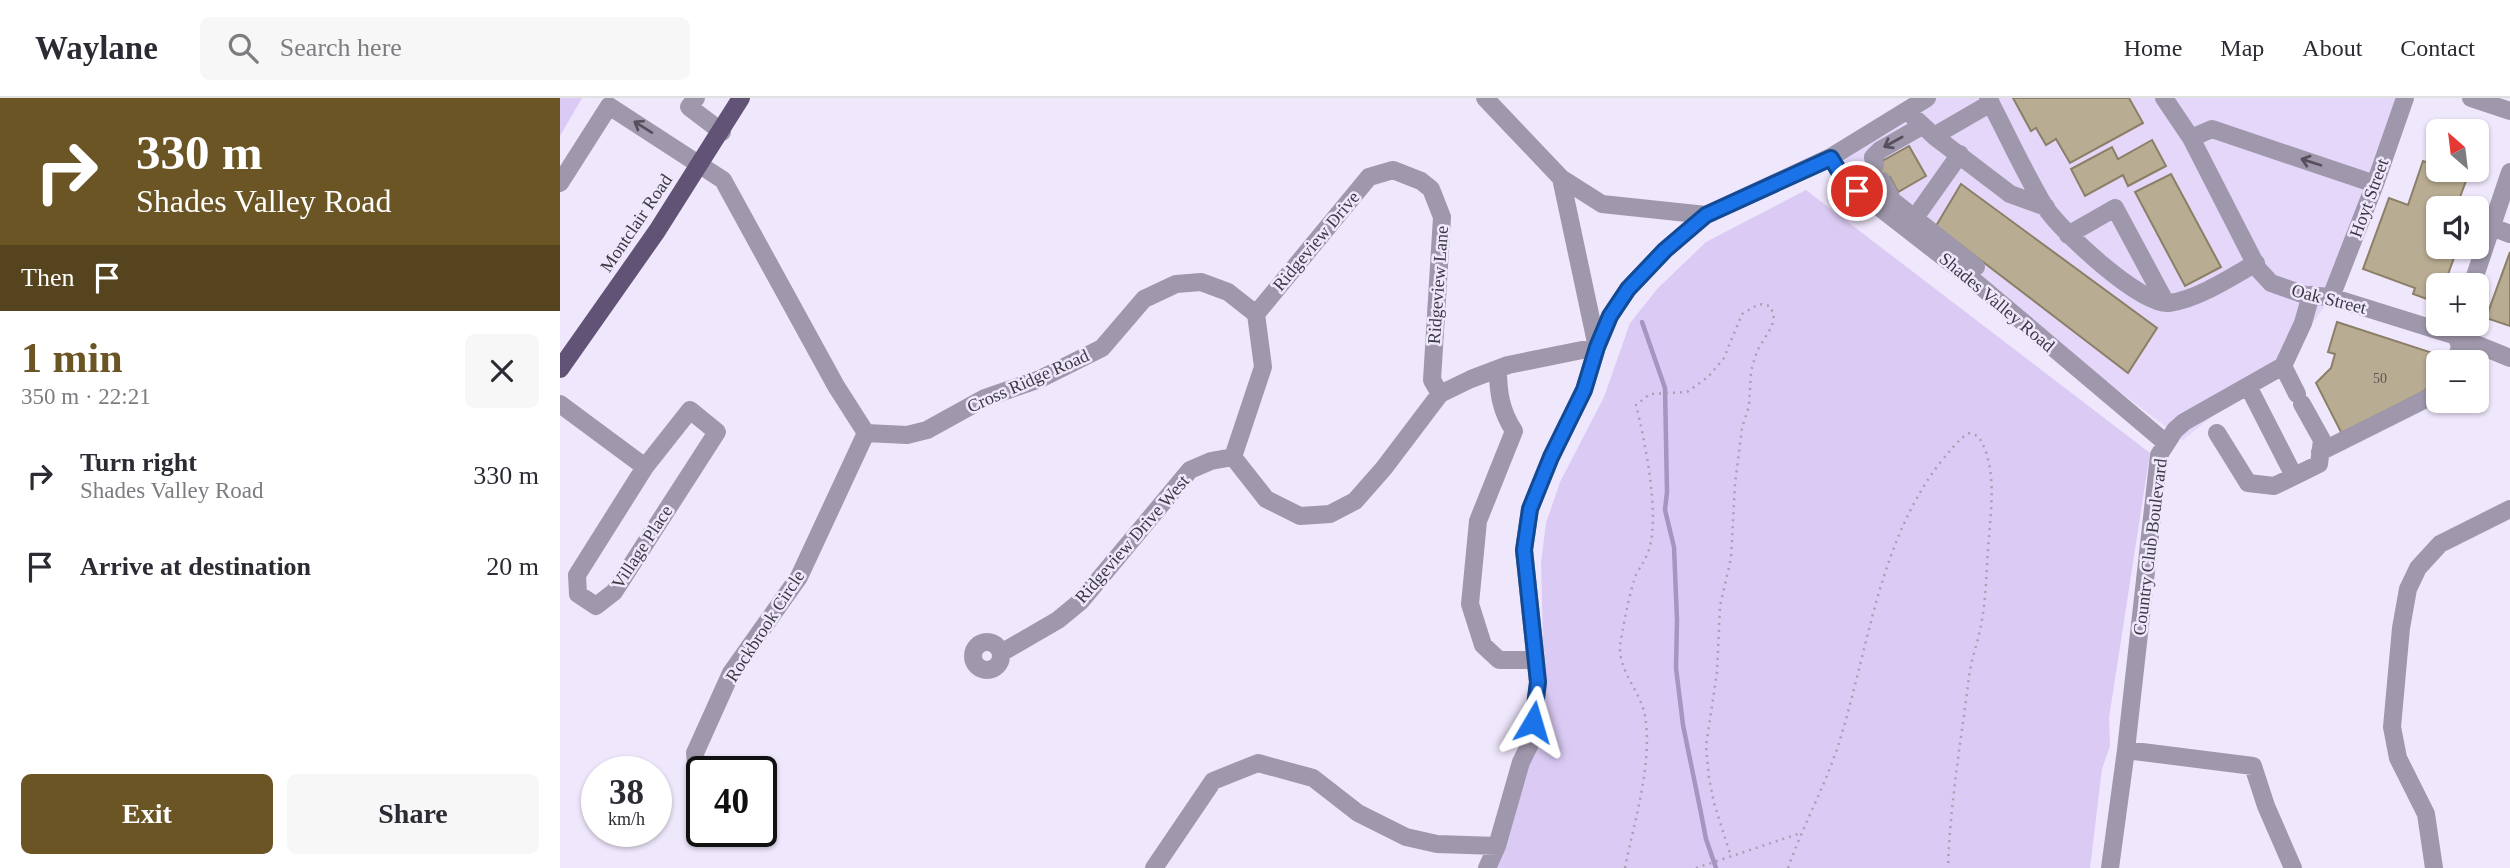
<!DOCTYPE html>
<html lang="en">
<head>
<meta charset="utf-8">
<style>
  :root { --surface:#fff; --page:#f7f7f7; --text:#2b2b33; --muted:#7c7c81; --line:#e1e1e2; --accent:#6b5525 }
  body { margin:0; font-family:"Times New Roman",serif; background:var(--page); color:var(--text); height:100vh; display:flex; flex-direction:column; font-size:26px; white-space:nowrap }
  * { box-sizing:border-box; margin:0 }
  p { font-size:23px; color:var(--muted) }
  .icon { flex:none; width:38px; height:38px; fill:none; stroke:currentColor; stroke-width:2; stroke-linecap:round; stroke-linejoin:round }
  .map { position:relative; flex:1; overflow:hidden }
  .panel { display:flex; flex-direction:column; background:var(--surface); width:560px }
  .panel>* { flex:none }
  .top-card { background:#6b5525; color:#fff; overflow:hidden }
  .needle { width:46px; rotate:332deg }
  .fabs { position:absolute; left:1866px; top:21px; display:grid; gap:14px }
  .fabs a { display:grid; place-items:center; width:63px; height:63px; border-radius:10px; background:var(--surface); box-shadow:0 2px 5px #0004; font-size:35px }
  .speed { position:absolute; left:21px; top:658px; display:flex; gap:14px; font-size:35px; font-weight:700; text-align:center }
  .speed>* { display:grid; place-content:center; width:91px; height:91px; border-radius:50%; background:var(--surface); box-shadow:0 2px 5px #0004; line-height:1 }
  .speed small { font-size:18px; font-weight:400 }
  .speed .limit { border:4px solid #111; border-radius:10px; background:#fff; color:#111 }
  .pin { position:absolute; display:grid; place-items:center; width:60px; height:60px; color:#fff; margin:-30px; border:4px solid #fff; border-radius:50%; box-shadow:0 2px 7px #0007 }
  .me { position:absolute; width:77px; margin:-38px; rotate:7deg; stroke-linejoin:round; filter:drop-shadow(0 0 5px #0008) }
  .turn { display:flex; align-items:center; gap:24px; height:147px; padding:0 21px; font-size:32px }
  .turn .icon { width:91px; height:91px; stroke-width:2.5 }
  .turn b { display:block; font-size:49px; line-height:60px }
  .then { display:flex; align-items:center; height:66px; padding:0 21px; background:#0003; gap:14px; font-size:26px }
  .round { display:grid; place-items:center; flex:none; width:74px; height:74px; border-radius:10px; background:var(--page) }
  .summary { display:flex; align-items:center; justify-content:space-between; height:119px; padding:0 21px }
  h1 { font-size:42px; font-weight:600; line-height:52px; color:var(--accent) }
  .primary-button { display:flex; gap:14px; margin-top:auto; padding:14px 21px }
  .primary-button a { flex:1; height:80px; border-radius:10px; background:var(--accent); color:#fff; font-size:28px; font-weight:600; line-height:80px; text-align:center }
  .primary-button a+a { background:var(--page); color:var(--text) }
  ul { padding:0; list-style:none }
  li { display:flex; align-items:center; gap:21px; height:91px; padding:0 21px }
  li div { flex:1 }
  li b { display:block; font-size:26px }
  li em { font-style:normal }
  header { display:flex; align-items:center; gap:42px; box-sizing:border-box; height:98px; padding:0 35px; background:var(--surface); border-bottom:2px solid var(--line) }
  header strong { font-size:33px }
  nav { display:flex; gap:38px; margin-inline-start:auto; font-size:24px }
  .search { width:490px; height:63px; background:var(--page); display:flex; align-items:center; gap:18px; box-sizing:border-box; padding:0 24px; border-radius:10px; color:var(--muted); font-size:26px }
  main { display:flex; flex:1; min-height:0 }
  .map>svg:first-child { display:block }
</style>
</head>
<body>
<header>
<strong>Waylane</strong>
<div class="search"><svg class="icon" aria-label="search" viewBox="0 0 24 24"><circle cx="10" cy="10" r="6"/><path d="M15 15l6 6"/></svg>Search here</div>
<nav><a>Home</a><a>Map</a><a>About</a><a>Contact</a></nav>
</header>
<main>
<section class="panel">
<div class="top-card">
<div class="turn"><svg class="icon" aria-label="right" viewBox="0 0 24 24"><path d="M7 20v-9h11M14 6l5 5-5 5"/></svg><div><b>330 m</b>Shades Valley Road</div></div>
<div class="then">Then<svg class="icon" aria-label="arrive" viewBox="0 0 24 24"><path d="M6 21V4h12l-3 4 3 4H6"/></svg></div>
</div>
<div class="summary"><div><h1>1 min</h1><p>350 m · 22:21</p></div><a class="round"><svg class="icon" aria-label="close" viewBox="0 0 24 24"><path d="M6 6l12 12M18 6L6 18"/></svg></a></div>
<ul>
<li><svg class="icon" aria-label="right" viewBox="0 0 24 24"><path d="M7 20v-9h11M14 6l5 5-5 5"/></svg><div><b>Turn right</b><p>Shades Valley Road</p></div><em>330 m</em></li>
<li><svg class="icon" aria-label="arrive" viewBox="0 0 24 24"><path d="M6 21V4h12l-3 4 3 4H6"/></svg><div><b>Arrive at destination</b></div><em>20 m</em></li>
</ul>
<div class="primary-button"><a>Exit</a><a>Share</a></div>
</section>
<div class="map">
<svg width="1950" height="770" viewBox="0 0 1950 770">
  <rect width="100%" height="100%" fill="#efe7fc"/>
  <path fill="#e4d7f9" d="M1353,0H1845L1771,199L1723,268L1654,317L1623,342L1284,82L1271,60Z"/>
  <path fill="#dbcbf4" d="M0,0H22L0,38Z
    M1246,92L1590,355L1549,620L1550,648L1542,671L1530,770H934L984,584L981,465L986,425L1000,384L1044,299L1070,225L1098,190L1146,144Z"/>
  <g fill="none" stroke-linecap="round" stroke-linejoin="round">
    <path stroke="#a694c1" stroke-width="4.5" d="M1082,224L1105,290L1107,394L1105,412L1114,449L1117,522L1116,570L1123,627L1141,715L1146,741L1156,770"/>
  </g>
  <path fill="#b8ac92" stroke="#8b7f67" stroke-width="2" d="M1453,0H1569L1583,25L1510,65L1496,41L1486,47L1476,30L1471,33Z
    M1592,42L1606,68L1568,88L1563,77L1525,98L1511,71L1552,49L1558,61Z
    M1349,48L1366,78L1338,94L1330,79L1316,86L1308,71Z
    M1876,60L1878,72H1910L1896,110H1878V149H1898L1884,187H1878V205L1853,196L1855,190L1803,171L1829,100L1848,107L1863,63L1874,67Z
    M1611,76L1661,169L1625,188L1575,94Z
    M1401,86L1597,230L1568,275L1376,128Z
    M1950,154V228L1926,220Z
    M1777,224L1885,259L1883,264H1878L1875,289L1868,286L1866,292L1782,336L1756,285L1771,270L1775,256L1768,254Z"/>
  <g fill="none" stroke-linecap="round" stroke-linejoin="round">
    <path stroke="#a7a0b1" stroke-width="2.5" stroke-dasharray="2 5" stroke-linecap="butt" d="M1065,770C1074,724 1093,665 1085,618C1081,594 1059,574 1060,549C1061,537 1071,488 1076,477C1081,467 1087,460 1090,448C1099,413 1085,343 1076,307L1090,296L1127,294L1148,279L1164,260L1182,216L1199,206L1210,208L1214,217L1212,228L1197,253L1191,273L1189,308L1182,330L1175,386L1171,460L1160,508L1157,574L1146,648L1149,680L1154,705L1171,759
      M1136,770L1241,735
      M1228,770C1242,730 1263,692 1277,651C1308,556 1317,448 1379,366C1389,354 1396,344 1408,335L1418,338C1439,369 1430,417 1428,453C1426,478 1426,502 1421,527C1418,544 1411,562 1409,579C1401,643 1390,706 1388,770"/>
    <path stroke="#9f97ab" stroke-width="18" d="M136,0L129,9L162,34
      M925,0L1001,80L1042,106L1146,117
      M1428,0C1447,36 1464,74 1485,109C1501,133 1580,207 1609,205C1636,202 1672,179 1696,165
      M1604,0L1631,40L1698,171L1711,185L1745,197L1771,199L1896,238L1950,260
      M1911,0L1950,13
      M1347,13L1374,38L1431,5
      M1374,38L1450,96L1486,109
      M1631,40L1652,31L1815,86
      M1271,59L1284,82L1418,186L1606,345
      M1315,67L1313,59L1320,52L1362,28
      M1322,83L1333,103L1416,169
      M0,85L49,8L163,82L276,288L306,335L347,337L367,332L425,300L480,281L542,250L584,201L616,186L641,184L668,194L696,216L703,269L673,359L706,401L740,418L770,416L795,403L824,370L880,296L911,281L948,267L1037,249L1050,218L1068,191L1105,152L1146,117L1271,59L1367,0
      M1354,121L1400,56
      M1932,129L1950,136
      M1508,137L1555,110L1606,205
      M1912,187L1950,74
      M1771,199L1815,86L1845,0
      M696,216L809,79L833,72L861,83L871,91L882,119L872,282L880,296
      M1896,264L1900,248L1896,238
      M1723,268L1737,296
      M938,271C938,295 941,313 954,333L918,423L910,506L923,547L939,562H976
      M1688,288L1734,378
      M0,306L85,369
      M130,312L157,334L54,494L36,508L18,496L17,477L85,369Z
      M1657,335L1688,385L1714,388L1759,366L1762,342L1742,306
      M1760,354L1878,295
      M413 558a14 14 0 1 1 28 0a14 14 0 1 1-28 0Z
      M441,555L498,522L521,503L630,372L651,363L673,359
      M1566,652L1693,668L1706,708L1733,770
      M138,686L135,655L171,575L239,479L306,335
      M594,770L653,683L698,665L753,680L798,715L846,739L877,746L937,748
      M927,770L937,748L961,664L971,644L978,584L964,452L970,411L991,359L1024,292L1037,249L1001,80
      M1550,770L1566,652L1599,357L1615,332L1624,324L1723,268L1743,225L1751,197
      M1874,770L1866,716L1838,660L1832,629L1841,530L1848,491L1858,470L1880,446L1950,411"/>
    <path stroke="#615375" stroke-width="18" d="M0,271L97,133L181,0"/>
  </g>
  <defs><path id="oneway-shaft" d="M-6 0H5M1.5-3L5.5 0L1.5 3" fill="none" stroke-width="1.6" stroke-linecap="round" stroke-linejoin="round" transform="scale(1.75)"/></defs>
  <g stroke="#56505d">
    <use href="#oneway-shaft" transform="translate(83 29) rotate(-148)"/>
    <use href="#oneway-shaft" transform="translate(1333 44) rotate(151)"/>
    <use href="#oneway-shaft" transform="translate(1751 64) rotate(-162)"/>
  </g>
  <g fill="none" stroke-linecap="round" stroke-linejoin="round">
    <g stroke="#114b97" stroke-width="18">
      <path id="route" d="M973,624L978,584L964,452L970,411L991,359L1024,292L1037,249L1050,218L1068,191L1105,152L1146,117L1271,60L1284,82L1297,93"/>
    </g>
    <use href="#route" stroke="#1a73e8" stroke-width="12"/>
  </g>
  <g text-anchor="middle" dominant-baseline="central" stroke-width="5" stroke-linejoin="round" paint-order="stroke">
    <g font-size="14" fill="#5c5657">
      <text x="1820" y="280">50</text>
    </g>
    <g font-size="18" fill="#3d3943" stroke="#efe7fc">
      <text transform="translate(1809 100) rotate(-70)">Hoyt Street</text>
      <text transform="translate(76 125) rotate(-56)">Montclair Road</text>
      <text transform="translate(756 143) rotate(-50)">Ridgeview Drive</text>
      <text transform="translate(878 187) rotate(-86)">Ridgeview Lane</text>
      <text transform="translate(1769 201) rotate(14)">Oak Street</text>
      <text transform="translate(1437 204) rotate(40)">Shades Valley Road</text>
      <text transform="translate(468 283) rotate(-24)">Cross Ridge Road</text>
      <text transform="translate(572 441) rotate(-49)">Ridgeview Drive West</text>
      <text transform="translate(82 449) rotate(-57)">Village Place</text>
      <text transform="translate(1590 449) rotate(-83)">Country Club Boulevard</text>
      <text transform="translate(205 528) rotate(-57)">Rockbrook Circle</text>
    </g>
  </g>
</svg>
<div class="fabs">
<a><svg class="needle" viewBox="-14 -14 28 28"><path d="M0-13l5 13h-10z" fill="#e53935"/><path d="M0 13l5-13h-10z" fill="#7c7c81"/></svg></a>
<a><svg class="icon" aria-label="sound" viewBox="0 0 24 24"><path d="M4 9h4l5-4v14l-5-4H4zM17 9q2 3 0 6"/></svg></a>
<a>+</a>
<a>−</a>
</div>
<div class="speed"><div>38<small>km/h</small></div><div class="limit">40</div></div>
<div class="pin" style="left:1297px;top:93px;background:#d93025"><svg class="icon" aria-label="arrive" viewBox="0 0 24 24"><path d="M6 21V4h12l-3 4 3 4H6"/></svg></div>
<svg class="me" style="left:973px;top:624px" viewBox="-20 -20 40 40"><path d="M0-17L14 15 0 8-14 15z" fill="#1a73e8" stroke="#fff" stroke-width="4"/></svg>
</div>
</main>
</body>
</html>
